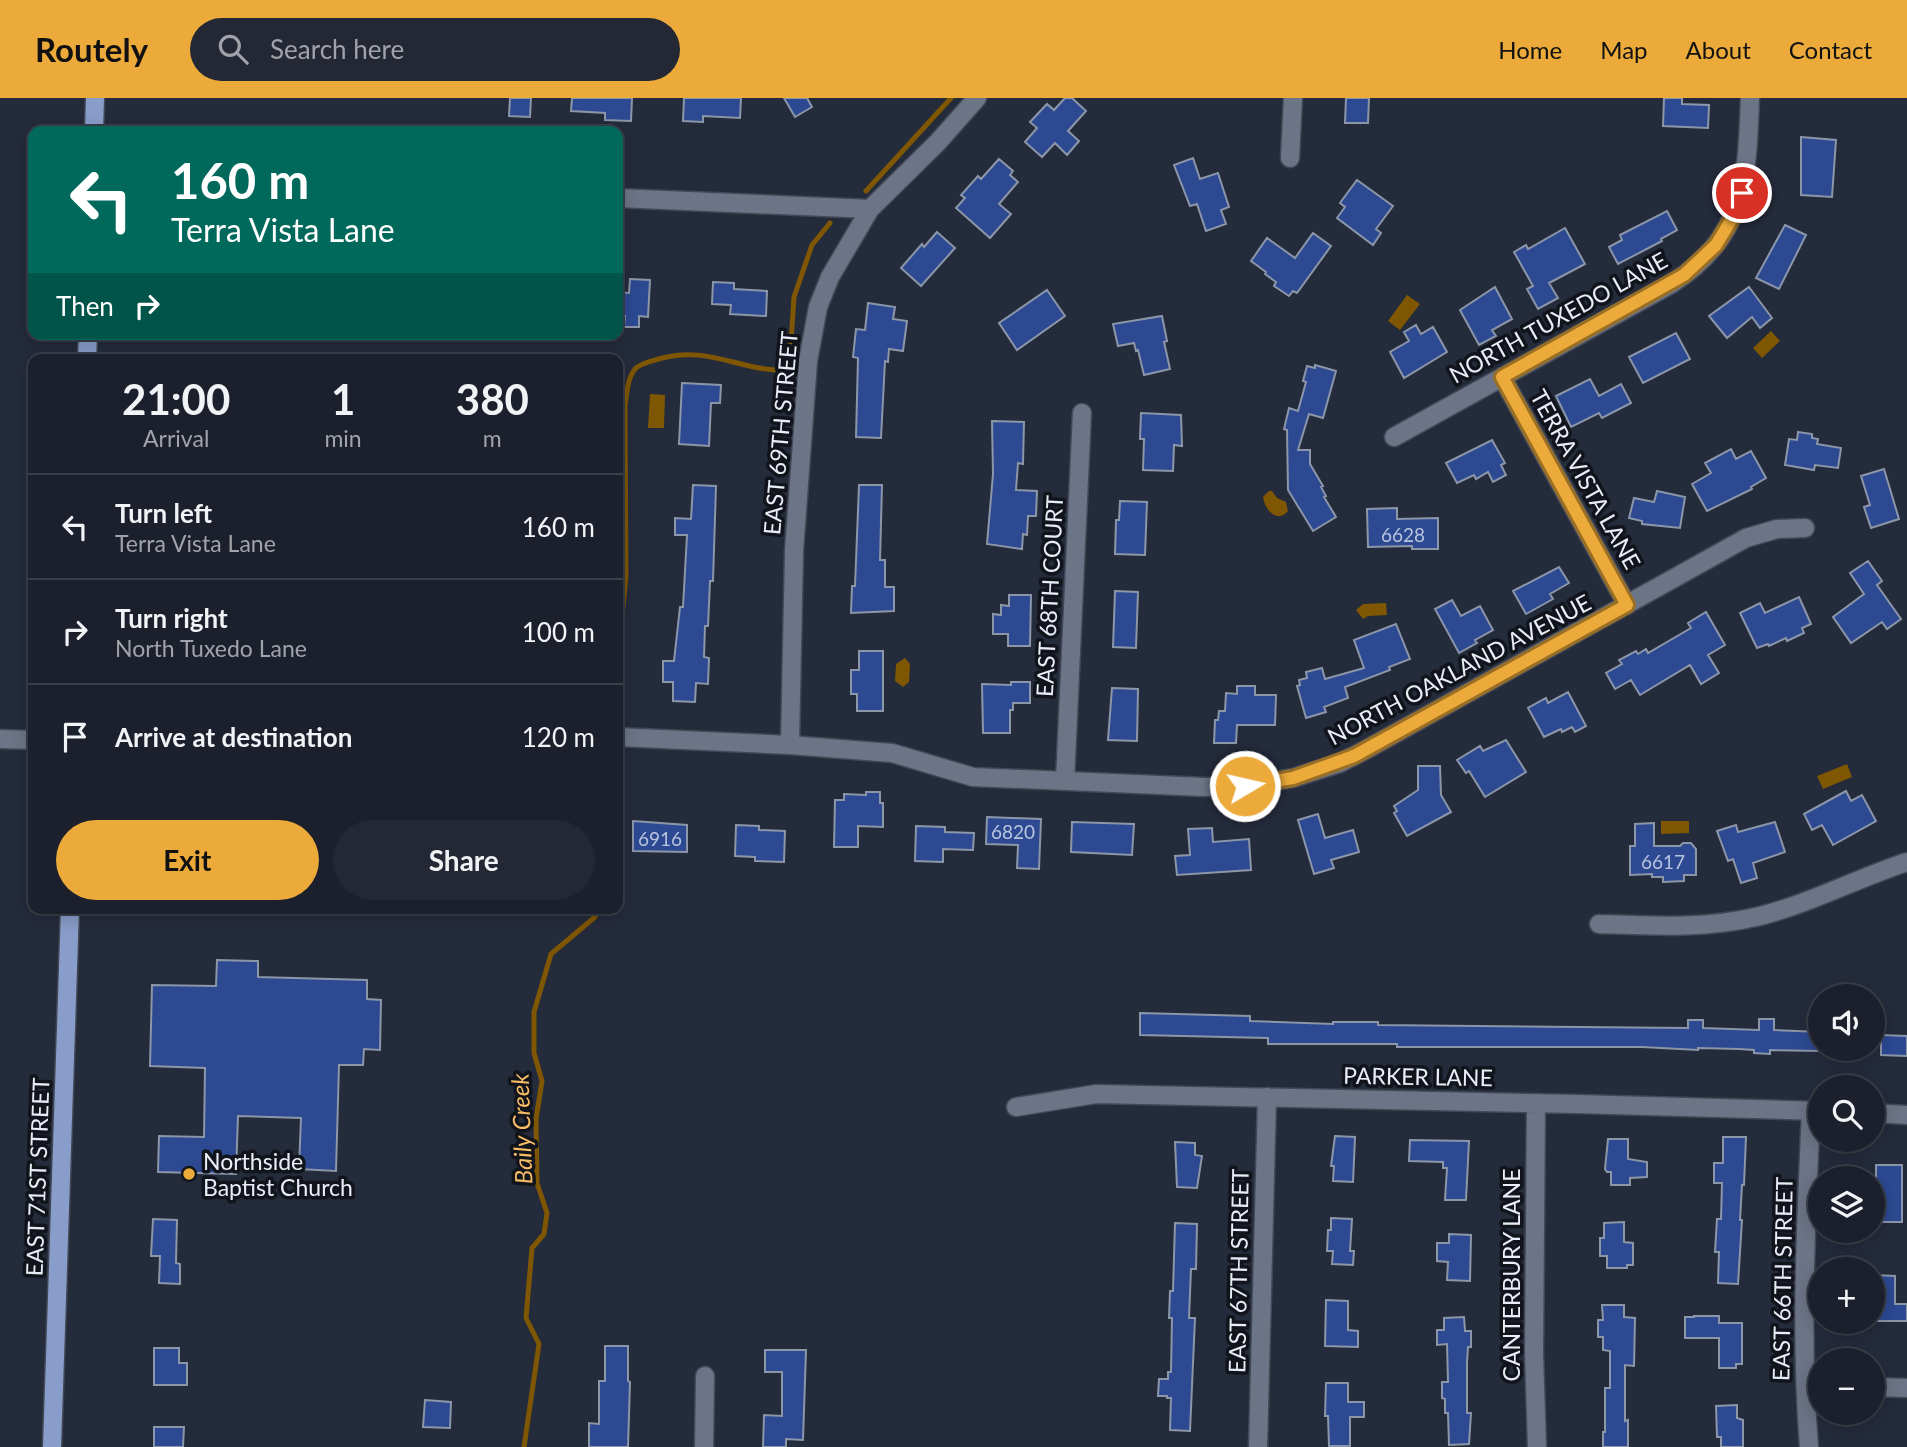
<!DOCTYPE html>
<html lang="en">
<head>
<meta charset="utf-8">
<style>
  :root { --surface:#1b202c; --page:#242834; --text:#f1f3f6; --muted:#a0a3a9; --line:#393e48; --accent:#ebaa39 }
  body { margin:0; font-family:Lato,sans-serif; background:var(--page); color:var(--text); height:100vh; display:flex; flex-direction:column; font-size:26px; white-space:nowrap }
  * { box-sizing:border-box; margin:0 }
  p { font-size:23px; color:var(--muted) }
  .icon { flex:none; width:38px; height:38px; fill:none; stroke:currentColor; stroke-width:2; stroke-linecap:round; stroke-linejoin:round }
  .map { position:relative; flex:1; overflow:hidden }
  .sheet { position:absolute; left:28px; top:256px; width:595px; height:560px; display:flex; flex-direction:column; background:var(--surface); border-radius:14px; box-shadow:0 4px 18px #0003,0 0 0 2px var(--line) }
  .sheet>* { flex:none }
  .guide { position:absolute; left:28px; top:28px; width:595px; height:214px; border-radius:14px; box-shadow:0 4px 18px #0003,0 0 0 2px var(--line); background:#00695c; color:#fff; overflow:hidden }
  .buttons { position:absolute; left:1808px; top:886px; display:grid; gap:14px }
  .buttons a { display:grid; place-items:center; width:77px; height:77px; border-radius:50%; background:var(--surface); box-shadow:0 4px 18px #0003,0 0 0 2px var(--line); font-size:35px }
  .pin { position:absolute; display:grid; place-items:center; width:60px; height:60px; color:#fff; margin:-30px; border:4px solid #fff; border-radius:50%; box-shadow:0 2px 7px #0007 }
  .me { position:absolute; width:77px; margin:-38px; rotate:81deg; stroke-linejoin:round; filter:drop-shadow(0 0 5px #0008) }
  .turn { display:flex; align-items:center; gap:24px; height:147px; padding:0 28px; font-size:32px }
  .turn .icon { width:91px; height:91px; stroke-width:2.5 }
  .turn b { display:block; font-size:49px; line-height:60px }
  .then { display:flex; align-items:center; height:66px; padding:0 28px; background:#0003; gap:14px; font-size:26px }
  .eta { display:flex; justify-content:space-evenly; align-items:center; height:119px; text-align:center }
  .eta b { font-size:42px; font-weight:700; line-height:49px }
  .action { display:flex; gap:14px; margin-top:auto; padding:14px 28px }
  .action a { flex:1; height:80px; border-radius:42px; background:var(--accent); color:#111; font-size:28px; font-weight:700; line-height:80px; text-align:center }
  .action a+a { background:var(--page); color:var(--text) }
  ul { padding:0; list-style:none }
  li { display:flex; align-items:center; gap:21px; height:105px; padding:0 28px; border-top:2px solid var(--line) }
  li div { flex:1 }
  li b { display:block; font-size:26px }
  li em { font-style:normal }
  header { display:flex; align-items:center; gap:42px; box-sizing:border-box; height:98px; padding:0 35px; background:var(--accent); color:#111 }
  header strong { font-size:33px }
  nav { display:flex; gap:38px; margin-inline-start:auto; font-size:24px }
  .search { width:490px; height:63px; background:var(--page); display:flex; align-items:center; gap:18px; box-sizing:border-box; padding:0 24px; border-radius:38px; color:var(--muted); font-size:26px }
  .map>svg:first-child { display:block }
</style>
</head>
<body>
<header>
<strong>Routely</strong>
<div class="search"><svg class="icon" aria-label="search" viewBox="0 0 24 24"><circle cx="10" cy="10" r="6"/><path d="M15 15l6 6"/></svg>Search here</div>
<nav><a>Home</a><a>Map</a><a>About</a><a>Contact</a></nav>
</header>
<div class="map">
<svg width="1907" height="1349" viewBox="0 0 1907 1349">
  <rect width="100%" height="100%" fill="#242b3b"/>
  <path fill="#7f5602" d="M1407,197L1420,206L1400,232L1388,223Z
    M1771,233L1780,243L1762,260L1753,250Z
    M650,296L665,297L664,330H648Z
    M1269,393H1272L1277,400L1286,404L1288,413C1277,426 1265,412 1263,399Z
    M1386,505L1387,517L1368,518L1363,521L1356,512L1363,506Z
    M905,560L910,566L909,584L903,589L895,583L896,566Z
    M1847,666L1852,679L1823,691L1817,678Z
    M1661,723H1689V735L1661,736Z"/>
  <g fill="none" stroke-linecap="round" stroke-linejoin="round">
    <path stroke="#7f5602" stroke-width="5" d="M866,93L951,0
      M618,559L626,478L625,308C627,296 627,281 635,271C640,266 648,264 655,262C709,246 734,272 783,272L788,267L790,260L794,199L812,147L830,125
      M524,1349L539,1246L526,1220L532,1150L544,1136L547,1115L537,1085L536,1021L542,983L534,955V914L551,856L595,819L597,810"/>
  </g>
  <path fill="#2c4992" stroke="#8c96a9" stroke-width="2" d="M510,0H531L530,19L509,18Z
    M572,0H632L631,23L605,22V15L571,13Z
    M684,0H741L740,20L703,18V24L683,23Z
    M784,0H807L812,9L795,19Z
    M1065,0H1072L1086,13L1068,33L1079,43L1067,57L1055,45L1042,59L1025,44L1037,30L1030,24L1047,6L1054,12Z
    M1346,0H1369L1368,25H1345Z
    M1664,0H1682V6L1709,7L1708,30L1663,28Z
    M1801,39L1836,42L1832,99L1801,97Z
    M1193,60L1200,81L1218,75L1229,109L1221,112L1226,126L1206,133L1197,106L1190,108L1174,67Z
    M999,61L1013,73L1010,77L1018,84L999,106L1011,116L990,140L956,110L965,100L961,97L978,78L981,81Z
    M1357,82L1393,108L1376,131L1381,135L1373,147L1337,120L1345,109L1340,105Z
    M1667,113L1677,132L1661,141L1662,143L1618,166L1609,149L1622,142L1620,137Z
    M1785,127L1806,137L1779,191L1756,180Z
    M1565,130L1585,166L1549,185L1558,200L1538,211L1527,191L1533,188L1514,154L1526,147L1528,151Z
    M937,134L955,150L921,188L901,170L922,146L924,149Z
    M1313,135L1331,148L1297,195L1293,193L1289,198L1274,188L1276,184L1265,176L1266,174L1251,163L1267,140L1295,160Z
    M630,181L650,182L648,219L639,218V229H624L625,218H618V194L629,195Z
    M713,184L734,185V191L767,193L766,218L730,216L731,207L712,206Z
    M1495,189L1512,221L1492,232L1496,238L1479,247L1460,212Z
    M1749,189L1772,220L1760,230L1752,219L1727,240L1709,218Z
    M1047,192L1065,218L1017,252L999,225Z
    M868,205L895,209L893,221L907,223L903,253L889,251L888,264L885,263L881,340L856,339L858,260L853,259L856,231L865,232Z
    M1162,218L1167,243L1164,244L1170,271L1144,277L1138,252L1136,253L1134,245L1118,248L1113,226Z
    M1416,227L1421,236L1433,229L1447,254L1404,280L1390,254L1409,243L1404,234Z
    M1676,235L1690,261L1643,285L1629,259Z
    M1315,267L1336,273L1323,320L1309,316L1298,352H1310V366L1323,388L1321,389L1326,398L1324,399L1336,419L1313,433L1288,392L1287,332L1284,331L1289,310L1298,313L1306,284L1303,283L1307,268L1315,270Z
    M1590,281L1599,298L1621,286L1631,305L1602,320L1599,315L1571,329L1556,298Z
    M682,285L721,287L720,305H711L709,348L679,346Z
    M1141,315L1181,317L1182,348L1174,347L1173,373L1143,372L1144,341H1140Z
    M992,323L1024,324L1023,366L1018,365L1016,392L1037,393L1036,418H1028L1027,437L1023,436L1022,451L987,446L993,376Z
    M1798,334L1812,336V340L1818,341L1817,346L1841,350L1838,370L1815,367L1814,372L1785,367L1789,341L1797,342Z
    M1492,342L1505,365L1501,367L1506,377L1493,384L1488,374L1476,381L1474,377L1457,385L1446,365Z
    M1731,351L1736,361L1751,353L1766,380L1751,389L1752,391L1707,413L1692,386L1711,375L1705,365Z
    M1884,371L1899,421L1871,430L1864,409L1870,407L1861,378Z
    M693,387L716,388L713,483H710L708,528H705L704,559L709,560L708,586L696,585L695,604L673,603V584H663V563H674L680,509H683L687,437H675V420L691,421Z
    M859,387H882L880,462H885V489H894V513L851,515L852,488H855Z
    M1657,393L1685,399L1680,430L1642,426V423L1629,420L1634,400L1654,404Z
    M1120,403L1147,404L1145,457L1115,456L1116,422H1119Z
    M1397,410V421L1438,420V451H1412V448L1368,449L1367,411Z
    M1868,463L1882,483L1877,487L1901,521L1887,531L1882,524L1851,545L1833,519L1864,496L1850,475Z
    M1559,469L1569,485L1550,496L1553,501L1526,516L1513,493Z
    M1115,493L1138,494L1136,550L1113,549Z
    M1009,497H1031L1030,548H1008V536H993V516L1001,517V507L1009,508Z
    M1799,499L1811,526L1802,530L1804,535L1787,543L1786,540L1769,548L1768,546L1757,550L1740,515L1760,505L1765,515Z
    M1452,502L1461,518L1480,508L1493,532L1475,542L1477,545L1459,555L1435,511Z
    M1706,514L1725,547L1708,557L1719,575L1701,586L1690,567L1640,597L1631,582L1615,591L1606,575L1622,566L1619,562L1636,553L1638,556L1646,551L1648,555L1691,530L1688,525Z
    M1396,526L1410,561L1389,569L1390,572L1345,589L1348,600L1324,609L1326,614L1306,620L1297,588L1300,587L1299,582L1307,580L1306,574L1322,570L1325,581L1364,570L1354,542Z
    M859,553H883V613H857V596H851V572H859Z
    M1011,584H1030V605H1013V612H1010V635H983L982,586L1011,587Z
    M1237,588H1255V597H1276L1275,627H1237L1236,645H1214L1215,622H1218L1219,613H1225L1226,595L1237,596Z
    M1112,590L1138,591L1137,643L1108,642Z
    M1568,594L1586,628L1575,634L1572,629L1562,634L1561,631L1544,639L1528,610L1546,600L1548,605Z
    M1506,642L1526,674L1485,699L1469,673L1466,675L1457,662L1480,648L1483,653Z
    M1418,668H1440L1441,697L1451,714L1407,738L1394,715L1397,713L1394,708L1418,692Z
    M1846,693L1851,703L1862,697L1876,723L1833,747L1822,727L1812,732L1804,716Z
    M866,694H880V705H883V729L858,728V749H834L835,702H844V696L866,697Z
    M1318,716L1325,740L1353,732L1359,754L1331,762L1334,770L1314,776L1298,722Z
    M987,719L1041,721L1039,771L1017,770L1018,747L986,746Z
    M633,723L687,727V754L633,753Z
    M1072,724L1134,726L1132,757L1071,754Z
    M1775,724L1785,754L1753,765L1757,780L1741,785L1733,761L1728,763L1717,733L1736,727L1738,734Z
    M1654,725V748H1680L1683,745H1691L1696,751V777H1684V783L1663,784V779H1652V776L1630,777V748H1635V726Z
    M736,727L759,728V732L785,733L784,764L755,763V759L735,758Z
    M916,728L945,729V734L974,735L973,752L943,751V764L915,763Z
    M1212,730L1213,744L1249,741L1251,772L1177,777L1175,758L1190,757L1188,731Z
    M217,862L258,863V879L367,882V901L381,902L380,952L364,951L363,967H339L336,1073L299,1071L301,1020L238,1018L236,1076L158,1074L159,1038L204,1039L205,970L150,968L152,887L216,888Z
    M1140,915L1250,918V923L1333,926V924H1378V927L1688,930V922H1703V930L1759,932V921H1774V932L1820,934V953L1770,952V956L1754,955V952L1739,951L1698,950V952L1642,949H1397V946H1268V940L1140,937Z
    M1881,937L1907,938V958L1881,957Z
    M1335,1038L1355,1039L1353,1084L1333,1083L1334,1068H1331Z
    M1723,1039H1746L1744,1087H1742L1740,1122H1742L1738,1186L1718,1185L1719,1154H1715L1717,1121H1721L1722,1085H1714V1065H1723Z
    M1608,1041H1628V1061L1647,1064V1079L1630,1080V1087H1611V1074H1607L1605,1071Z
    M1410,1042L1469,1043L1466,1102H1445L1447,1070H1443V1064L1409,1063Z
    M1175,1044L1195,1045V1057L1202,1058L1197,1090L1177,1089Z
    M1876,1067H1902V1124H1874L1872,1084H1876Z
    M1331,1120L1352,1121L1350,1153H1354L1353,1167L1332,1166L1333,1153H1327L1328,1132H1331Z
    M153,1121L177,1122L176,1165L180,1166V1186L159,1185L160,1158H151Z
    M1624,1124V1144L1633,1145V1167H1627V1170H1607V1158H1600V1140H1604V1125Z
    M1175,1125L1197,1126L1196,1171H1191L1189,1220H1195L1190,1333L1170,1332L1171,1300H1167V1298H1158L1159,1281H1168V1274H1171L1172,1220H1169L1170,1193H1173Z
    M1449,1136L1471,1137L1470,1183L1447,1182L1448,1164L1437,1163V1145H1449Z
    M1873,1177L1895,1178V1206H1907V1223H1872Z
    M1326,1202L1348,1203V1232L1358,1233V1249L1325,1248Z
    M1602,1207H1624V1219L1635,1220L1634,1268L1625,1267V1323L1628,1322V1349H1603V1334H1605V1290H1610V1253L1603,1252V1239H1598V1222H1603Z
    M1694,1218H1719V1225H1742V1266H1736V1270H1719V1240H1685V1219H1694Z
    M1464,1219L1465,1233H1471V1249H1468L1467,1265V1315H1471L1469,1346L1449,1347L1448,1315H1445V1301L1442,1300V1284H1448L1447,1246L1437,1247V1232H1444V1220Z
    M605,1248H628V1283L630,1284L628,1349H589V1325L599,1326V1283H605Z
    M154,1250H179V1265H187V1287H154Z
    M765,1252H806L803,1342L786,1341V1349H763L764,1317L782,1318V1274H765Z
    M1326,1285H1348V1304H1364V1319H1350V1348H1329L1328,1318H1325Z
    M425,1302L451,1304L450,1330L423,1329Z
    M1737,1307V1320L1743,1322V1349H1721V1339H1717L1716,1308Z
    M154,1329H184L183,1349H154Z"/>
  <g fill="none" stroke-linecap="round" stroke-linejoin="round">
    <g stroke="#424855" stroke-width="21">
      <path id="minor" d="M1290,60L1293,0
        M618,100L870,111
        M1502,279L1627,507
        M1394,339L1671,186C1746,139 1747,80 1750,0
        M618,639L790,647L892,655L973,679L1204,689L1245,688L1293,680L1340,665L1369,650L1746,440L1777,431L1805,430
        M0,641L33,642
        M790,647L794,453L808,263L818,209L830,179L870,111L938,44L977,0
        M1065,683L1082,315
        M1599,826C1653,828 1707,831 1760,818C1811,805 1858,780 1907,764
        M1536,1005L1534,1255L1537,1349
        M1016,1009L1096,996L1577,1006L1820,1013
        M1872,1015L1907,1017
        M1872,1289L1907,1290
        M704,1349L705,1278
        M1258,1349L1267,999
        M1809,1349C1800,1237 1806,1125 1811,1013"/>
    </g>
    <g stroke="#424855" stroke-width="21">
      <path id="major" d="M94,33L95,0
        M87,261L88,236
        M52,1349L70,810"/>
    </g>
    <use href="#minor" stroke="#6c7487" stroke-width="18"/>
    <use href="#major" stroke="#899dca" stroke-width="18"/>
  </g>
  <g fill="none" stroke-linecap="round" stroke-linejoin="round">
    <g stroke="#996e25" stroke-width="18">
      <path id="route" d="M1245,688L1293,680L1354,658L1627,507L1502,279L1684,177L1716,147L1733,119L1742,95"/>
    </g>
    <use href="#route" stroke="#ebaa39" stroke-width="12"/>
  </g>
  <circle fill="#ebaa39" stroke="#11141b" stroke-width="2.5" cx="189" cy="1076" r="7"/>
  <g text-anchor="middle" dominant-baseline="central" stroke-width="7" stroke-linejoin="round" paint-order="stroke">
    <g font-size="19" fill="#b9c4de">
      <text x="1403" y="436">6628</text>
      <text x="1013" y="733">6820</text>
      <text x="660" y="740">6916</text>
      <text x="1663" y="763">6617</text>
    </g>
    <g font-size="23" fill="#e8edf8" stroke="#11141b">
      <text transform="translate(1558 219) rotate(-29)">NORTH TUXEDO LANE</text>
      <text transform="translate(780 335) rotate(-85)">EAST 69TH STREET</text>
      <text transform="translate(1586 381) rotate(61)">TERRA VISTA LANE</text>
      <text transform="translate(1049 498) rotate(-87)">EAST 68TH COURT</text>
      <text transform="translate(1459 571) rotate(-28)">NORTH OAKLAND AVENUE</text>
      <text transform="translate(1418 978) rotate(1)">PARKER LANE</text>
      <text transform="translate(37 1079) rotate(-88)">EAST 71ST STREET</text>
      <text transform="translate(1238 1173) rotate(-89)">EAST 67TH STREET</text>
      <text transform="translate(1511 1177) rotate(-90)">CANTERBURY LANE</text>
      <text transform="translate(1782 1181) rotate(-89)">EAST 66TH STREET</text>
    </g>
    <g font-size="23" fill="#e8edf8" stroke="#11141b" text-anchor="start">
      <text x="203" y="1063">Northside<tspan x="203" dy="26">Baptist Church</tspan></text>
    </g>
    <g font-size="24" font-style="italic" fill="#f7be65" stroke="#11141b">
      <text transform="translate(521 1031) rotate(-92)">Baily Creek</text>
    </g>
  </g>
</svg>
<div class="buttons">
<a><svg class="icon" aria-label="sound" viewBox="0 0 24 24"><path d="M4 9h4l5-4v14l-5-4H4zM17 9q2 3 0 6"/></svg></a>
<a><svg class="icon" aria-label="search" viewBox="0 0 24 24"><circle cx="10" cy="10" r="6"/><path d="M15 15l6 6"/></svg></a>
<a><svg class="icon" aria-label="layers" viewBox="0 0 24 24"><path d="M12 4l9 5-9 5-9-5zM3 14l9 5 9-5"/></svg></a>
<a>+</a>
<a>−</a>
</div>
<div class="pin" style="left:1742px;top:95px;background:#d93025"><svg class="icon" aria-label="arrive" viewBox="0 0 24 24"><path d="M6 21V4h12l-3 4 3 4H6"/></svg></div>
<svg class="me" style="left:1245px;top:688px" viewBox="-20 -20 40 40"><circle r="17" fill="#ebaa39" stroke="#fff" stroke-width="3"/><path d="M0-11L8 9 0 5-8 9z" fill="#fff"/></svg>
<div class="guide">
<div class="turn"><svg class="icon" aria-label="left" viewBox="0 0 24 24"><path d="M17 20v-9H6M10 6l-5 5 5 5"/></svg><div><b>160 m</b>Terra Vista Lane</div></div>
<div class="then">Then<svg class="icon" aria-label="right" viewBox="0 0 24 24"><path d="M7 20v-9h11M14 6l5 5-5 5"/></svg></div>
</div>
<section class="sheet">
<div class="eta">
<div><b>21:00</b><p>Arrival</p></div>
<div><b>1</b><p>min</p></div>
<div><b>380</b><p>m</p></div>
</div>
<ul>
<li><svg class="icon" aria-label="left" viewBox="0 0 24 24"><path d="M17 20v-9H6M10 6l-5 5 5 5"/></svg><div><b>Turn left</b><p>Terra Vista Lane</p></div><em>160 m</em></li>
<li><svg class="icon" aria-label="right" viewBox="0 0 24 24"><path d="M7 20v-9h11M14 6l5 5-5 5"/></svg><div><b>Turn right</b><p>North Tuxedo Lane</p></div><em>100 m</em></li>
<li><svg class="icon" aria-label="arrive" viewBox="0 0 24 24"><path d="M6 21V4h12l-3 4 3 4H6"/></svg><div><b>Arrive at destination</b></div><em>120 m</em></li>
</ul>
<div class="action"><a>Exit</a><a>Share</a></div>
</section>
</div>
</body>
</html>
